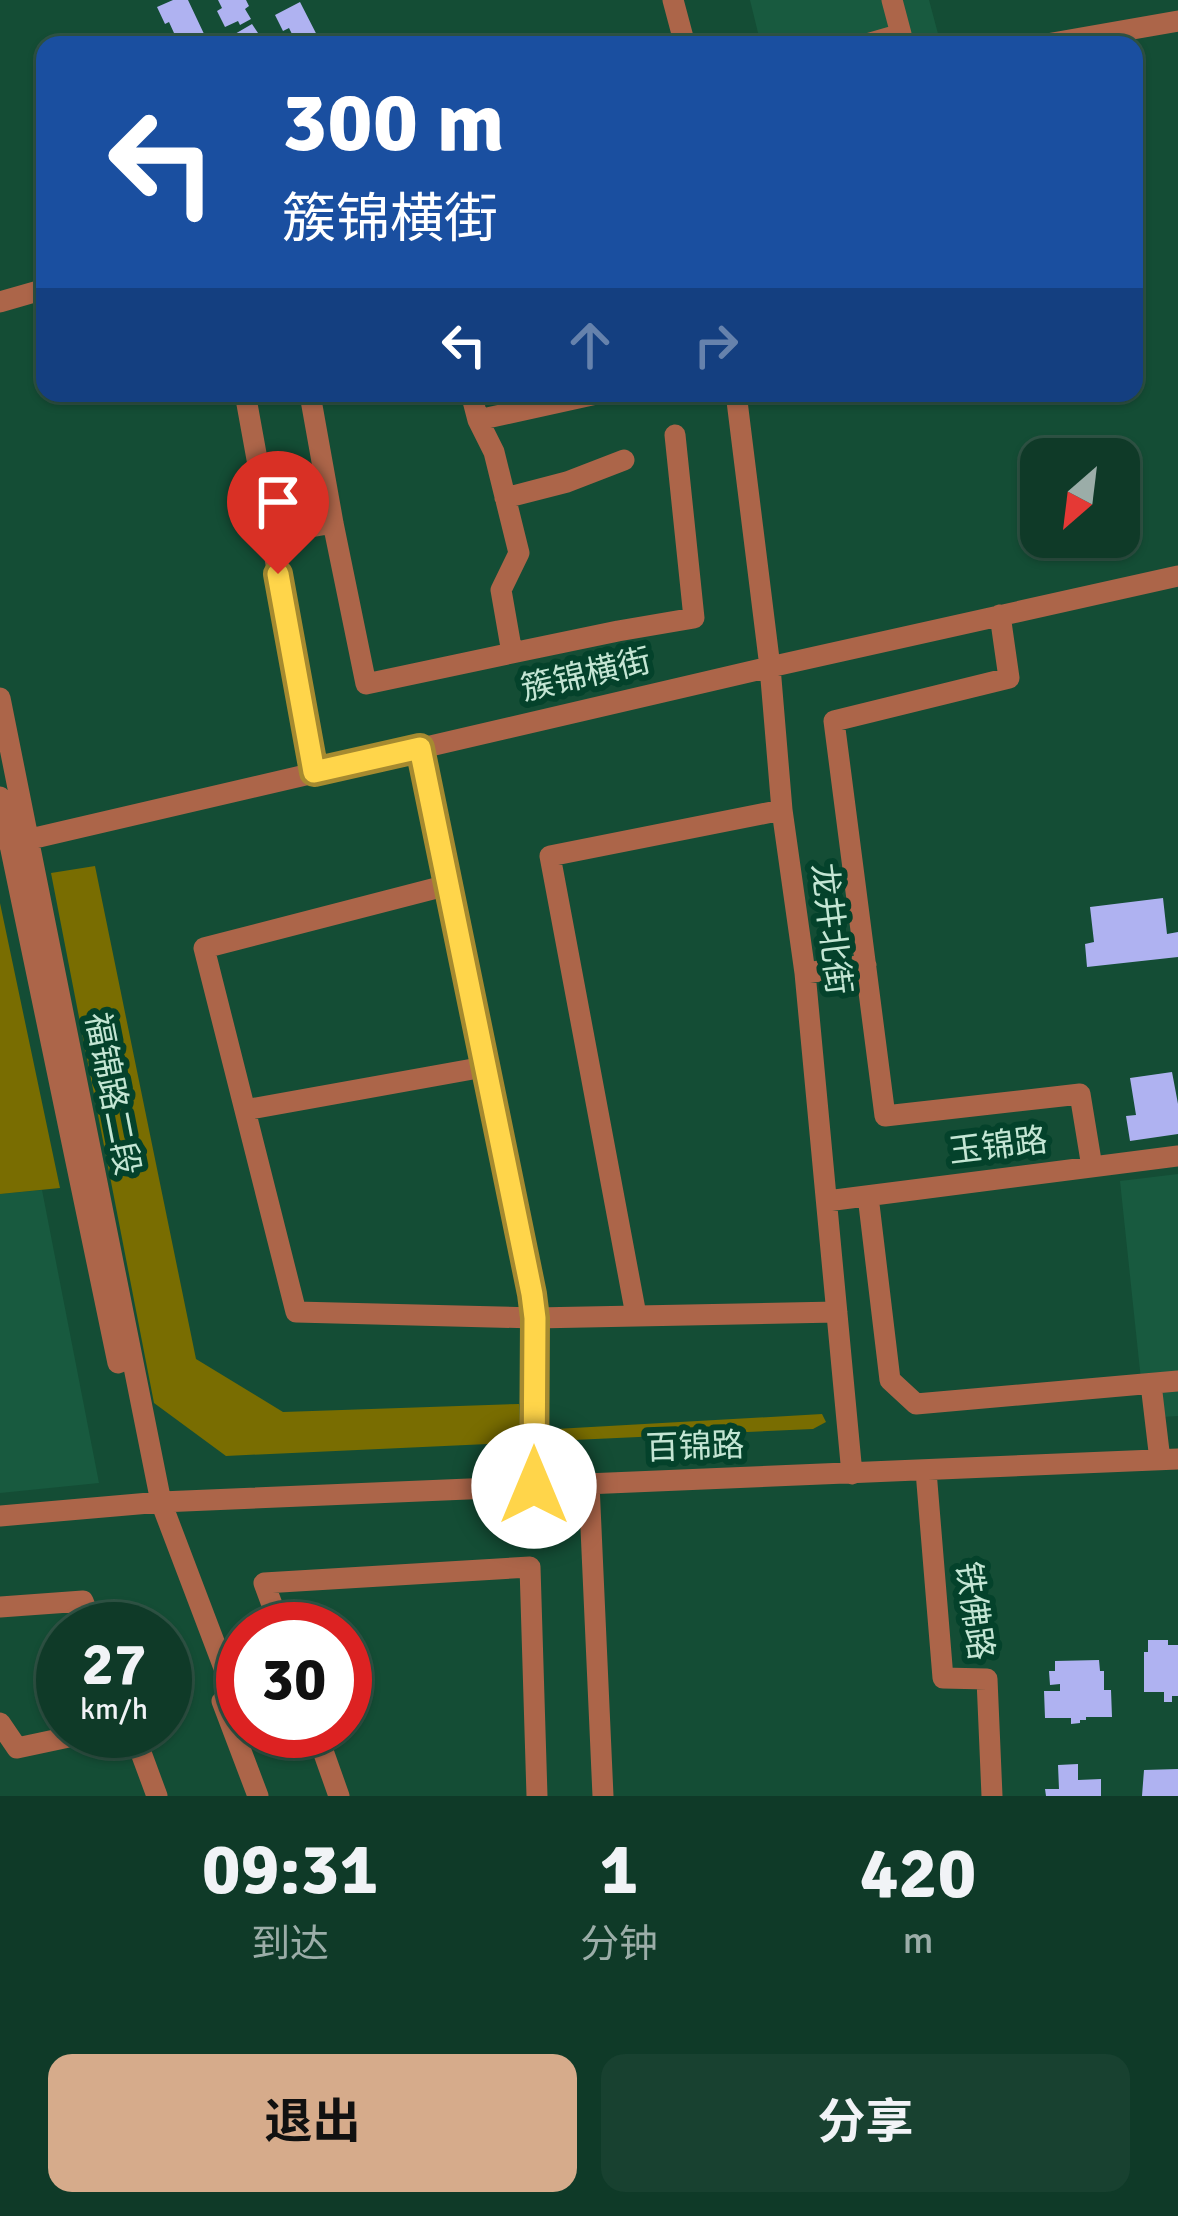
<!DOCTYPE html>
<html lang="zh">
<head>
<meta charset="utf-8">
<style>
  :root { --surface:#0f3a28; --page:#184130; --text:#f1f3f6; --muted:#9bada8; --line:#2f5445; --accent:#d6ab8b }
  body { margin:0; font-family:Signika,"Noto Sans SC",sans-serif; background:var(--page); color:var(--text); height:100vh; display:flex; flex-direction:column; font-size:45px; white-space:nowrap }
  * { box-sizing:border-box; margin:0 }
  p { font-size:39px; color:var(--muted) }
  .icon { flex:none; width:66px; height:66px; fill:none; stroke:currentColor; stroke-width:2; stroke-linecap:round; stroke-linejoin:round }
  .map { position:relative; height:1796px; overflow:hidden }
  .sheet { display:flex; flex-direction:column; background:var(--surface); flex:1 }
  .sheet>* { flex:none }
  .top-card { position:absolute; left:36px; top:36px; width:1107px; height:366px; border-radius:24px; box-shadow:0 3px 9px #0004,0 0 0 3px var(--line); background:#1a4fa0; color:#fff; overflow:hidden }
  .needle { width:78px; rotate:208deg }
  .buttons { position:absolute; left:1020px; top:438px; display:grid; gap:24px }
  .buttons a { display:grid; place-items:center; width:120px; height:120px; border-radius:24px; background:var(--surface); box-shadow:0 3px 9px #0004,0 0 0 3px var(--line); font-size:60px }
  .speed { position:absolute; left:36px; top:1602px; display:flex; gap:24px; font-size:60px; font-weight:700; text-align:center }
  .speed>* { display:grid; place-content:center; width:156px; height:156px; border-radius:50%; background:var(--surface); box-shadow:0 3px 9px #0004,0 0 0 3px var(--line); line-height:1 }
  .speed small { font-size:30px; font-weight:400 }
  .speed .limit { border:18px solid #d22; background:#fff; color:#111 }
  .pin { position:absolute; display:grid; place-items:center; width:102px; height:102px; color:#fff; margin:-123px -51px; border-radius:50% 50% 50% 0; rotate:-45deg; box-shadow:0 0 12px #0007 }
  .pin .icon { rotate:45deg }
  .me { position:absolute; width:132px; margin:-66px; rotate:0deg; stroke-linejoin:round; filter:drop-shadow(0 0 9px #0008) }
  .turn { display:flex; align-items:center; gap:42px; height:252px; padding:0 48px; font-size:54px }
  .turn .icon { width:156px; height:156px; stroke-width:2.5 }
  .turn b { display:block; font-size:84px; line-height:102px }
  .lanes { display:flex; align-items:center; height:114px; padding:0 48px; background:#0003; justify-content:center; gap:60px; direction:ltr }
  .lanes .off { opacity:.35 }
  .eta { display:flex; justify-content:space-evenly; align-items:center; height:204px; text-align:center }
  .eta b { font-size:72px; font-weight:700; line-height:84px }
  .primary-button { display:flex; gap:24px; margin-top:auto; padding:24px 48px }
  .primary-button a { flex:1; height:138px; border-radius:24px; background:var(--accent); color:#111; font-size:48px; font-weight:700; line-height:138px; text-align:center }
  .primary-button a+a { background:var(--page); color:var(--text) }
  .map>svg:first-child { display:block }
</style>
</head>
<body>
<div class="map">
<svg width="1178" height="1796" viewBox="0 0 1178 1796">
  <rect width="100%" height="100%" fill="#144d35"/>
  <path fill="#185a3f" d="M750,0H929L941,45H761Z
    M1178,1174V1416L1145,1418L1120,1181Z
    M42,1190L99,1483L0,1493V1194Z"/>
  <path fill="#796d01" d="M95,866L196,1359L283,1412L519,1404L520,1431L822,1414L826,1422L813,1429L226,1456L154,1403L51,873Z
    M0,903L60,1188L0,1194Z"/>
  <path fill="#afb2f1" d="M173,0H188L205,36L186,45H175L170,34L174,33L169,22L165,24L157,7Z
    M218,0H246L249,6L245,9L251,19L240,25L238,21L225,27L217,11L222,8Z
    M300,2L322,45H291L289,41L294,38L289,28L283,31L275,15Z
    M252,24L266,45H232L228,38Z
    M1163,898L1167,934L1178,932V957L1087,967L1085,944L1094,942L1090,907Z
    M1172,1072L1178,1104V1134L1130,1141L1126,1116L1136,1115L1130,1078Z
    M1148,1640H1168V1645H1178V1696H1172V1702H1164V1692H1144V1652H1148Z
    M1099,1660L1100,1671H1104V1690H1111L1112,1717H1086V1720H1080V1723L1071,1724V1718H1045L1044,1691H1060V1684L1050,1685L1049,1671H1055V1661Z
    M1078,1764V1780L1101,1779V1796H1046L1045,1789H1059L1058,1765Z
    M1178,1769V1796H1142L1144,1770Z"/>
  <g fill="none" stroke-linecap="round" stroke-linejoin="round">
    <path stroke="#ac6549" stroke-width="21" d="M673,0L685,45
      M863,45L901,34L892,0
      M1041,45L1178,21
      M0,302L45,289
      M245,393L314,773
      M313,393L311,400L333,523L366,684L512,653L501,590L519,553L494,452L478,420L471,393
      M736,393L770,667L782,810L805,973L852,1474
      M478,420L601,393
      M505,498L567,482L624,460
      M271,534L333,523
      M1000,615L1009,678L834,721L885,1116L1080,1094L1092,1167
      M512,653L618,631L694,618L675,435
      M0,698L161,1502L243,1718
      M420,748L532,1294L535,1318L534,1486
      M0,797L118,1363
      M9,844L770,667L1178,576
      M448,885L204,948L296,1312L535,1318L837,1312
      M805,973L866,965
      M245,1110L484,1067
      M868,1196L890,1380L916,1404L1178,1381
      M827,1201L1178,1156
      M636,1315L550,856L782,810
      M1151,1384L1160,1460
      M926,1471L943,1678L987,1679L992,1796
      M589,1484L603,1796
      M0,1516L161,1502L1178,1459
      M0,1607L83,1601L94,1629
      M281,1629L264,1583L530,1567L537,1796
      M222,1701L258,1796
      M0,1723L17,1748L97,1731
      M133,1731L157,1796
      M316,1731L339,1796"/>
  </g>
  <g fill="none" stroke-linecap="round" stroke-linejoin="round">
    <g stroke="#a68a30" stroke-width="30">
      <path id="route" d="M278,574L314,772L420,748L532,1294L535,1318L534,1486"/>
    </g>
    <use href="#route" stroke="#ffd54a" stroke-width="21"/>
  </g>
  <g text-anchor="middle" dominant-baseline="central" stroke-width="12" stroke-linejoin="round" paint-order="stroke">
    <g font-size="33" fill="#c4e6d4" stroke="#04422b">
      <text transform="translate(586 675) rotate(-13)">簇锦横街</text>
      <text transform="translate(831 929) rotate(83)">龙井北街</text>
      <text transform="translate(112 1094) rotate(79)">福锦路二段</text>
      <text transform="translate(998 1146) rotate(-7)">玉锦路</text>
      <text transform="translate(695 1447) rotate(-2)">百锦路</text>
      <text transform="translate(974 1611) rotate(82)">铁佛路</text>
    </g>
  </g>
</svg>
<div class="buttons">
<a><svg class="needle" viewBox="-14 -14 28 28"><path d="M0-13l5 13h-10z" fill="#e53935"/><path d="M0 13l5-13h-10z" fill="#9bada8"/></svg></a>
</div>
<div class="speed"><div>27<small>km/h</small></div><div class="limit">30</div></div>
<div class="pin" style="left:278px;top:574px;background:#d93025"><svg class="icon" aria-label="arrive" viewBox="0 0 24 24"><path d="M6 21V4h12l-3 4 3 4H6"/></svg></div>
<svg class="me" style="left:534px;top:1486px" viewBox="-20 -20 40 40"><circle r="19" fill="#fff"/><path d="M0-13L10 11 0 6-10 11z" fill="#ffd54a"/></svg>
<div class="top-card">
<div class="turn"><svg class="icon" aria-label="left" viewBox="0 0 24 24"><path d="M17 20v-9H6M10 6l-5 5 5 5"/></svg><div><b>300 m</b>簇锦横街</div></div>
<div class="lanes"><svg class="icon" aria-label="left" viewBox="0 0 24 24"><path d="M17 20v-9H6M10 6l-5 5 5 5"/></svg><svg class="icon off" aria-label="ahead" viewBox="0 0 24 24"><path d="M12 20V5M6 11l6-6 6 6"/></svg><svg class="icon off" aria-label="right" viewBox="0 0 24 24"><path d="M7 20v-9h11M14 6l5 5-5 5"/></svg></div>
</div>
</div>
<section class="sheet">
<div class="eta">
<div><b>09:31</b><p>到达</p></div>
<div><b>1</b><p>分钟</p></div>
<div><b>420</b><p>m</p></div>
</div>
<div class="primary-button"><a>退出</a><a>分享</a></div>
</section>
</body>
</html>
